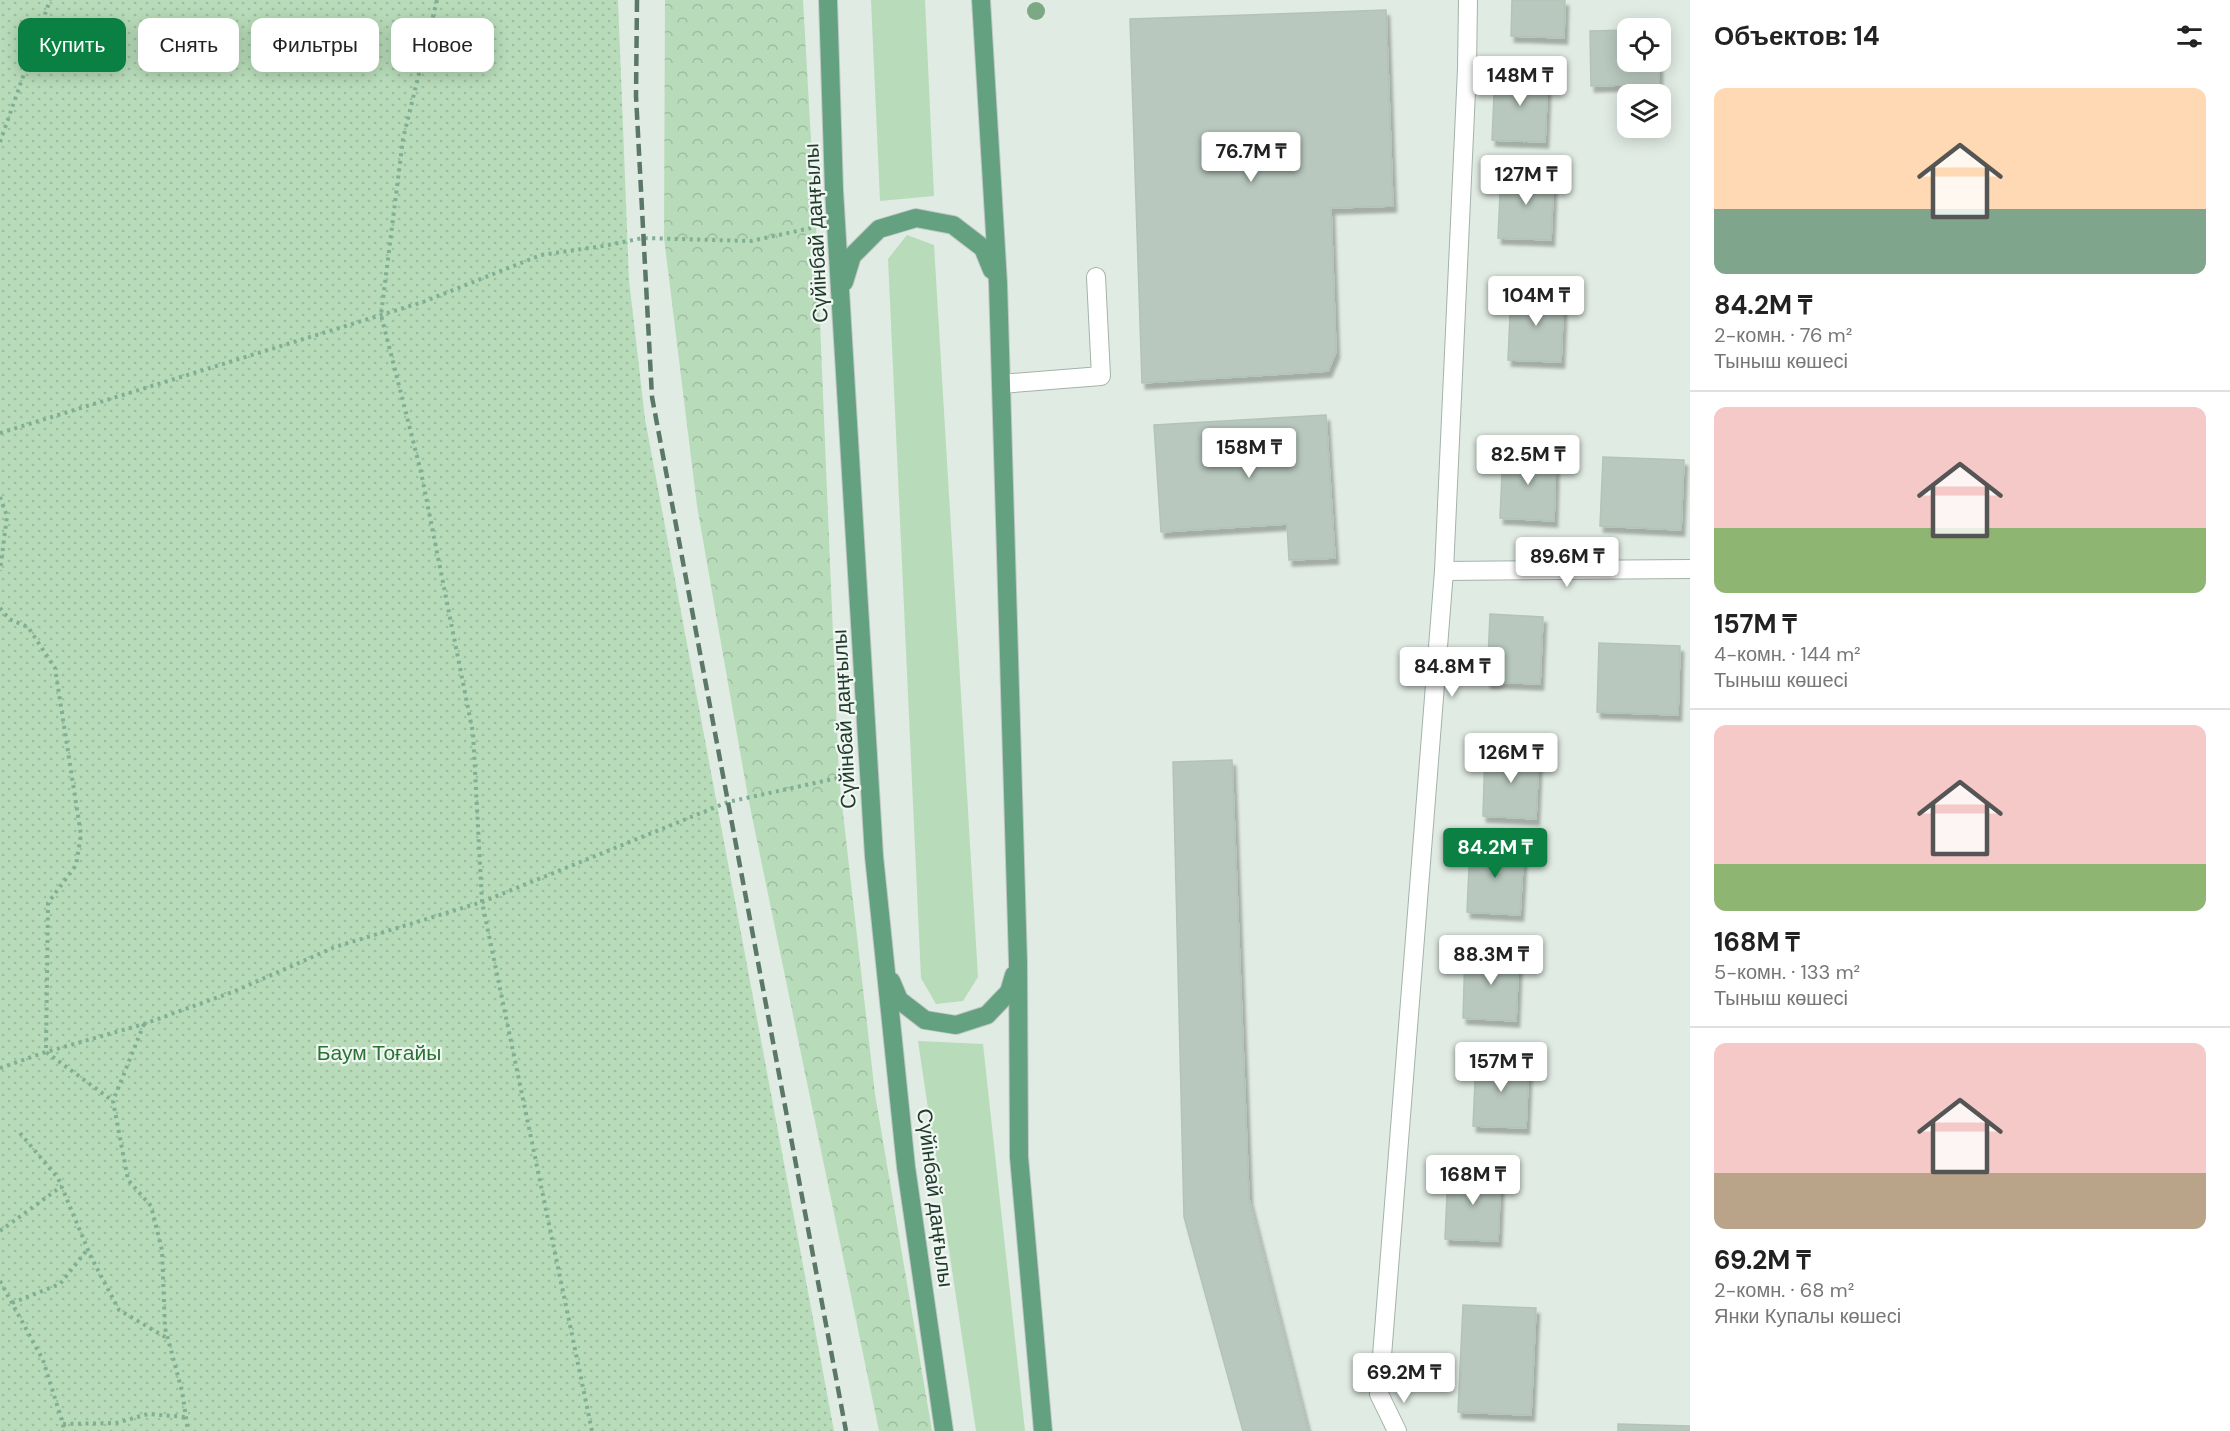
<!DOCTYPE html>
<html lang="ru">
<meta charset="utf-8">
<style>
:root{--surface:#fff;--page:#f6f6f6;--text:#222;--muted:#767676;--line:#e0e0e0;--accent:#0b8043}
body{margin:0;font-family:"DM Sans",sans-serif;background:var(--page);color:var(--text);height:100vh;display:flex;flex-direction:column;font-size:22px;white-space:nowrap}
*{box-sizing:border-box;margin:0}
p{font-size:20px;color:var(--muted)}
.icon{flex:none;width:33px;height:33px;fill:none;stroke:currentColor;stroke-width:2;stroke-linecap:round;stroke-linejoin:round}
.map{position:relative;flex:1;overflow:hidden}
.sheet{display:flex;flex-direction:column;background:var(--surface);width:540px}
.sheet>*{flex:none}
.banner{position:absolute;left:18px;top:18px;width:570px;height:54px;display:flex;gap:12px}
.tools{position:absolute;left:1617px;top:18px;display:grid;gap:12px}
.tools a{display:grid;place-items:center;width:54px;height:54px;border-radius:12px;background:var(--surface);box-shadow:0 3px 15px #0003;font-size:30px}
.price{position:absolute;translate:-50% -51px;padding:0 14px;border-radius:6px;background:#fff;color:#222;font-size:20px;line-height:39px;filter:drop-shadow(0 2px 3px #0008)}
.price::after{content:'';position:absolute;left:50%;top:36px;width:18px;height:14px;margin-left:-9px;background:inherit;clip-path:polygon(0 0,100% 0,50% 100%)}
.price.selected{background:var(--accent);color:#fff}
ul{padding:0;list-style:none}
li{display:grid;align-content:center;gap:12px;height:318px;padding:0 24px}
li+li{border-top:2px solid var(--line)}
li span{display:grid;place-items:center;height:186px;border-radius:12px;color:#555}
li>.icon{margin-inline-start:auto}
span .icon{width:108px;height:108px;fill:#fffc;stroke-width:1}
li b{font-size:26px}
h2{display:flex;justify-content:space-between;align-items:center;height:72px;padding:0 24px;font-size:26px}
.chip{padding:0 21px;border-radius:12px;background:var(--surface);box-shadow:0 3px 15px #0003;font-size:21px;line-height:54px}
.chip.selected{background:var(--accent);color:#fff}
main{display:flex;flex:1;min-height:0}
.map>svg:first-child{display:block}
.grass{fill:#b8dcb9}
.forest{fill:url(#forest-crowns)}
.park{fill:url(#park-dots)}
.building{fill:#b8c8be;stroke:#b2c4b8;stroke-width:1.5;filter:url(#shadow)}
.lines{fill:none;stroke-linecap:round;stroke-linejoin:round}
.lane-casing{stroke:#a3b3a9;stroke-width:20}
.street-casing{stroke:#a3b3a9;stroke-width:20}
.primary-casing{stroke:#c1c8c4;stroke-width:20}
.path{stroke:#80af94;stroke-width:4;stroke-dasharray:3 4.5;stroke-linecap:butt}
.lane{stroke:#fff;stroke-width:18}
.street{stroke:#fff;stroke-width:18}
.primary{stroke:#64a181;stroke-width:18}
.rail{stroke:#5b7768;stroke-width:4.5;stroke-dasharray:12 6;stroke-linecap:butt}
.tree{fill:#7ca883}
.labels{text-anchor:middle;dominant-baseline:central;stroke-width:4.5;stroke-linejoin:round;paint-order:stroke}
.street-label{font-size:21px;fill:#213b2d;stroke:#f0f7f2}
.park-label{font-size:21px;fill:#2b7234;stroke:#f0f7f2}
</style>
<main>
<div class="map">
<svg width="1690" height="1431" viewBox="0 0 1690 1431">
<defs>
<pattern id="forest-crowns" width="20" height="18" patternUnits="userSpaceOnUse" patternTransform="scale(1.5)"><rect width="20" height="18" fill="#b8dcb9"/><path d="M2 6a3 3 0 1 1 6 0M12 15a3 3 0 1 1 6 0" fill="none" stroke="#9ebe9f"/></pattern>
<pattern id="park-dots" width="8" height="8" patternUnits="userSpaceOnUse" patternTransform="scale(1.5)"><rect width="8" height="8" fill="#b8dcb9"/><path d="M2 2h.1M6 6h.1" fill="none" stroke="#9ebe9f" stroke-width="1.8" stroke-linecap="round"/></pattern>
<filter id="shadow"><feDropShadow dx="3.5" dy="6" stdDeviation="1.5" flood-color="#0004"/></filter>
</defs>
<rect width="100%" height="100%" fill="#e0ebe3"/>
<g class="grass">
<polygon points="871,0 925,0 934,196 880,201"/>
<polygon points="907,235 934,245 978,977 963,1001 936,1004 921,978 888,259"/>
<polygon points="918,1041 983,1044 1025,1431 976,1431"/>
</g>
<polygon class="forest" points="665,0 803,0 816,227 839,778 875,1094 932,1431 879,1431 748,797 697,506 664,238"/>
<polygon class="park" points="0,0 618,0 629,280 645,419 834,1431 0,1431"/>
<g class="building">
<polygon points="1512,0 1565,0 1564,38 1511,36"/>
<polygon points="1386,10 1393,206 1331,208 1336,352 1328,371 1142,383 1130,19"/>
<polygon points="1628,30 1628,62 1659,62 1659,84 1591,86 1590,31"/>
<polygon points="1495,72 1548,74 1545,142 1492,140"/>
<polygon points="1501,171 1554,173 1551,240 1498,238"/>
<polygon points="1511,292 1564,294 1561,362 1508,360"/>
<polygon points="1326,415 1335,558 1289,560 1287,524 1161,532 1154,425"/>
<polygon points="1503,451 1556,453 1554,521 1500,518"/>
<polygon points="1603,457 1684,460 1681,530 1600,526"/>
<polygon points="1490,614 1543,617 1540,684 1487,682"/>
<polygon points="1599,643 1680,646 1678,715 1597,712"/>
<polygon points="1485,749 1539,751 1536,819 1483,816"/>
<polygon points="1232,760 1249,1199 1308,1431 1243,1431 1184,1217 1173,762"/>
<polygon points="1470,844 1524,847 1520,915 1467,912"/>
<polygon points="1465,951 1519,953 1516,1021 1463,1018"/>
<polygon points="1476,1058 1529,1060 1526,1128 1473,1126"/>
<polygon points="1448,1171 1501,1173 1498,1241 1445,1239"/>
<polygon points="1463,1305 1536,1308 1531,1415 1458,1412"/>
<polygon points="1618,1424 1690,1426 1690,1431 1618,1431"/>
</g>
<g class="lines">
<g class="lane-casing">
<polyline id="lane" points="1001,384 1101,376 1096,277"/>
</g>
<g class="street-casing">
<g id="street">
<polyline points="1444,571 1690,569"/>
<polyline points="1397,1431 1379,1394 1444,571 1467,69 1468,0"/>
</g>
</g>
<g class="primary-casing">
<g id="primary">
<polyline points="828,0 834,190 874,856 906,1167 944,1431"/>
<polyline points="981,0 998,283 1018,962 1019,1157 1043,1431"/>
<polyline points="844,282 852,256 879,229 916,218 953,225 983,248 992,270"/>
<polyline points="891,981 899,1000 925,1020 956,1025 987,1015 1009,992 1014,975"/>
</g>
</g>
<g class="path">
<polyline points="437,0 403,139 381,315 421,472 473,733 482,902 592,1431"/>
<polyline points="0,142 50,0"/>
<polyline points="0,433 423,302 541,255 603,246 643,238 751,241 811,228"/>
<polyline points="0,497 7,516 0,571"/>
<polyline points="0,608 9,619 28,627 55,668 81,835 76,865 48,903 46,1052 113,1101"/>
<polyline points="144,1024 113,1101 128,1180 151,1206 162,1250 165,1328 182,1391 188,1431"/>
<polyline points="0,1068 46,1052 144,1024 235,991 335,947 482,902 728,802 842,777"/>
<polyline points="20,1133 58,1178 91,1257 119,1310 167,1338"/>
<polyline points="0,1231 62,1186"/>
<polyline points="0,1281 43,1360 63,1424 64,1431"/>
<polyline points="12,1303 60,1284 87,1250"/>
<polyline points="63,1424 116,1423 148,1414 186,1417"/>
</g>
<use href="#lane" class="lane"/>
<use href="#street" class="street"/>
<use href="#primary" class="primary"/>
<polyline class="rail" points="637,0 636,96 652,397 846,1431"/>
</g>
<circle class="tree" cx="1036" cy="11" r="9"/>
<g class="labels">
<g class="street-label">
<text transform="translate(816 233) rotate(-93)">Сүйінбай даңғылы</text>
<text transform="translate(844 719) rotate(-93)">Сүйінбай даңғылы</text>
<text transform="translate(935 1198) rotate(83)">Сүйінбай даңғылы</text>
</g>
<g class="park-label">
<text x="379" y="1053">Баум Тоғайы</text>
</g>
</g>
</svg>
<div class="tools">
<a><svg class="icon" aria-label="locate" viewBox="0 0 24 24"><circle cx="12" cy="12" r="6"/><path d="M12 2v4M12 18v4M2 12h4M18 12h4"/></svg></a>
<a><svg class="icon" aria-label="layers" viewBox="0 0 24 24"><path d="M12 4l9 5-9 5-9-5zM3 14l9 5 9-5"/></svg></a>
</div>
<b class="price" style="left:1520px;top:107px">148M ₸</b>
<b class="price" style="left:1251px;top:183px">76.7M ₸</b>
<b class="price" style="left:1526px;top:206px">127M ₸</b>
<b class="price" style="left:1536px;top:327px">104M ₸</b>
<b class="price" style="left:1249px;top:479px">158M ₸</b>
<b class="price" style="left:1528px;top:486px">82.5M ₸</b>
<b class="price" style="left:1567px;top:588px">89.6M ₸</b>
<b class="price" style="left:1452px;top:698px">84.8M ₸</b>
<b class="price" style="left:1511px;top:784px">126M ₸</b>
<b class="price selected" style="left:1495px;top:879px">84.2M ₸</b>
<b class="price" style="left:1491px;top:986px">88.3M ₸</b>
<b class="price" style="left:1501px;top:1093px">157M ₸</b>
<b class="price" style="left:1473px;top:1206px">168M ₸</b>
<b class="price" style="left:1404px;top:1404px">69.2M ₸</b>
<div class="banner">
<a class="chip selected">Купить</a>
<a class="chip">Снять</a>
<a class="chip">Фильтры</a>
<a class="chip">Новое</a>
</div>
</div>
<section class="sheet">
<h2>Объектов: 14<svg class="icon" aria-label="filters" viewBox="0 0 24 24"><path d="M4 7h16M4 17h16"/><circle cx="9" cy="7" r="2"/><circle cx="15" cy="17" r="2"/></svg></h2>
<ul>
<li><span style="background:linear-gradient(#ffd9b3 65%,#7fa58c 0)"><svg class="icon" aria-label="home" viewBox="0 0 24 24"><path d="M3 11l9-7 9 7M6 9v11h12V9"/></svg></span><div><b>84.2M ₸</b><p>2-комн. · 76 m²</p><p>Тыныш көшесі</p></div></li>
<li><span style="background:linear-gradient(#f6c9c9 65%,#8fb573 0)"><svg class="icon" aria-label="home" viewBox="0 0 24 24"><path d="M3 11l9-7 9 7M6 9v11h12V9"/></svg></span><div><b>157M ₸</b><p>4-комн. · 144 m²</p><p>Тыныш көшесі</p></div></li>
<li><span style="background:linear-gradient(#f6c9c9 75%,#8fb573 0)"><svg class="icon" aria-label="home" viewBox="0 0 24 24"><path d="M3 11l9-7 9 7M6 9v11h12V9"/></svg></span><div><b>168M ₸</b><p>5-комн. · 133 m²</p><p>Тыныш көшесі</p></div></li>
<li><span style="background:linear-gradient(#f6c9c9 70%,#b9a48a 0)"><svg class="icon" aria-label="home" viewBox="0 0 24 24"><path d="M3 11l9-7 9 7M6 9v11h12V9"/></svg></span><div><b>69.2M ₸</b><p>2-комн. · 68 m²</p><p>Янки Купалы көшесі</p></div></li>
</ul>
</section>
</main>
